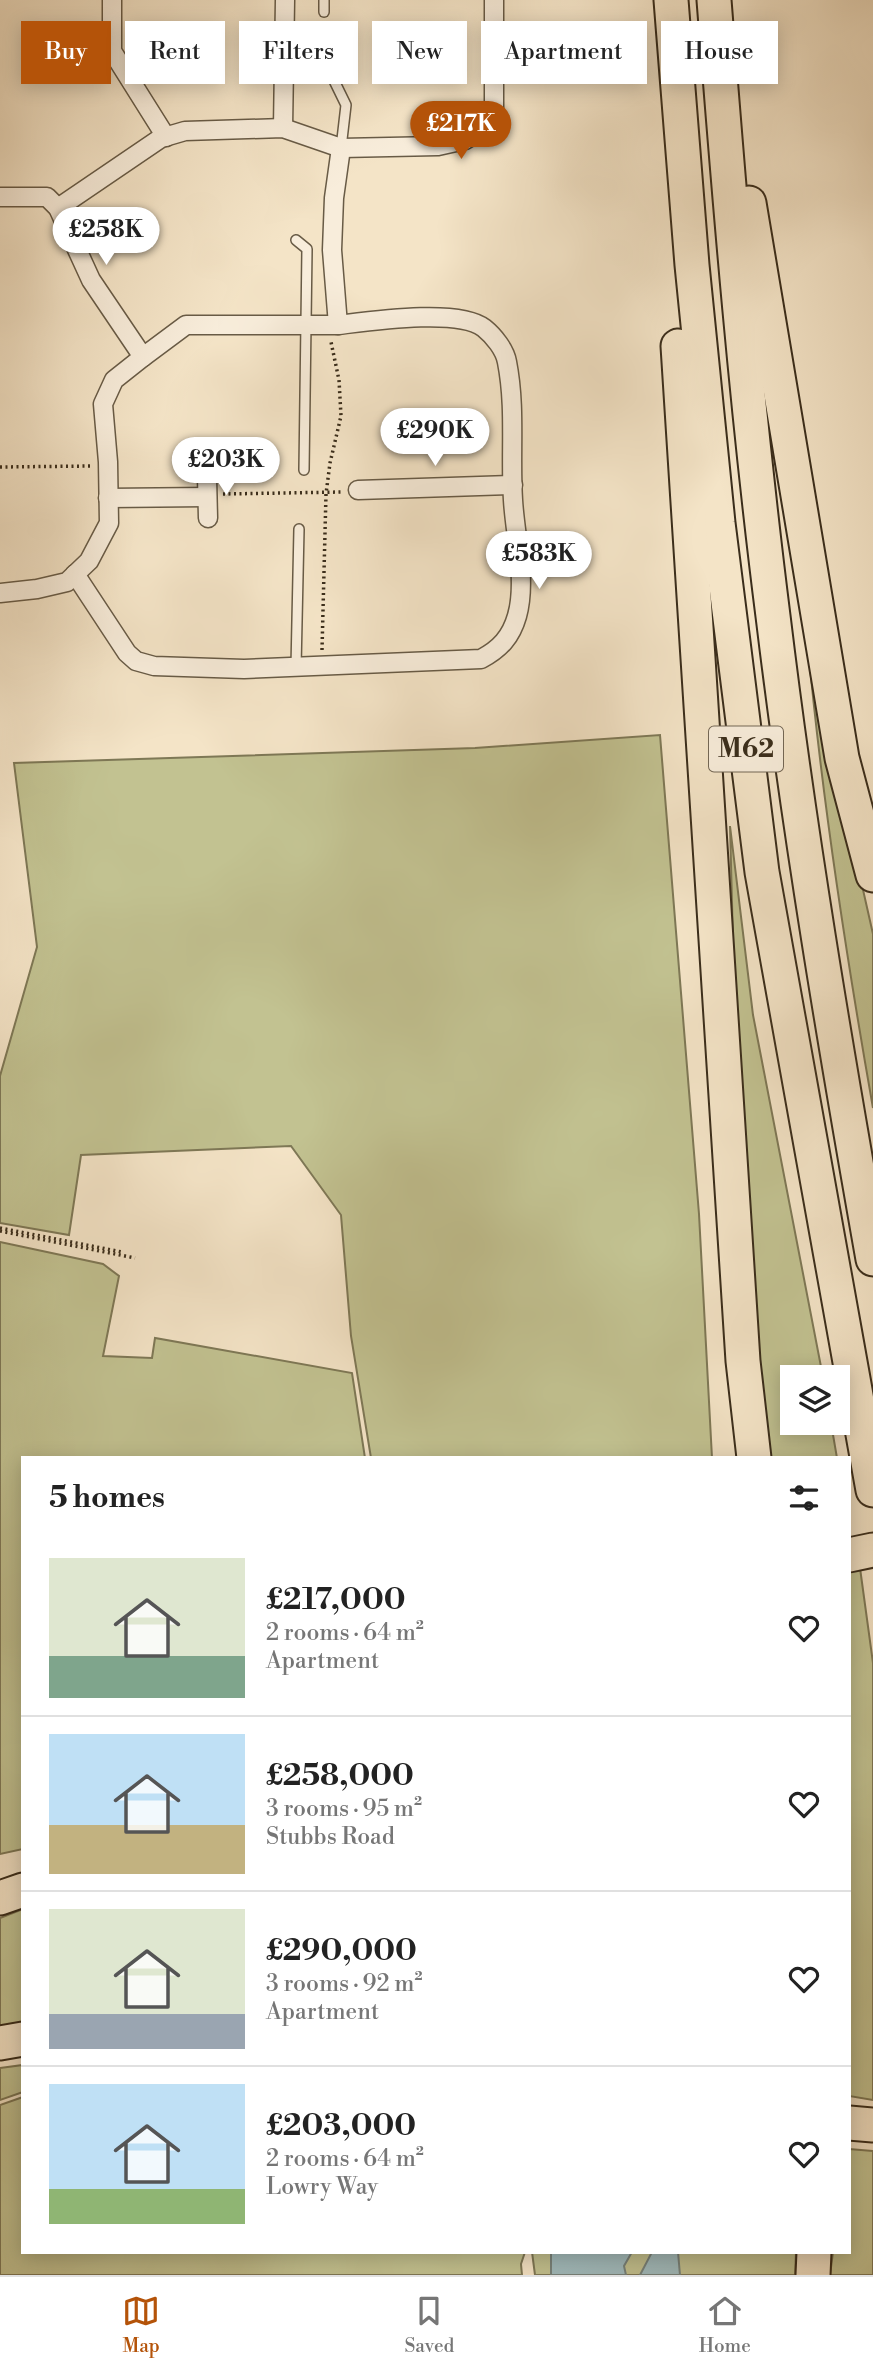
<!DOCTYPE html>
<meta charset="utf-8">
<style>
:root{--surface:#fff;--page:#f6f6f6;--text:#222;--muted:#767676;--line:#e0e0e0;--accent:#b45309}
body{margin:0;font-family:"Libre Bodoni",serif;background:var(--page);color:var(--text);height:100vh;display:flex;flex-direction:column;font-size:26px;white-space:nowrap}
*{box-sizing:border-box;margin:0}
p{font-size:23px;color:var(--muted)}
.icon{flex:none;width:38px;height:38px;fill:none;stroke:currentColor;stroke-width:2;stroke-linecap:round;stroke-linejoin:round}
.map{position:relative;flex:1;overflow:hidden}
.sheet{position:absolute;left:21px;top:1456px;width:830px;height:798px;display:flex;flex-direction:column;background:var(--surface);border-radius:0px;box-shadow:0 4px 18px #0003}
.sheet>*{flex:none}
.banner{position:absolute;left:21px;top:21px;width:831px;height:63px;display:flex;gap:14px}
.buttons{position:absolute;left:780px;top:1365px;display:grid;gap:14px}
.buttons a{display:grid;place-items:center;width:70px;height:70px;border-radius:0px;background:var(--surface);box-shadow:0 4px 18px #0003;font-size:35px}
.price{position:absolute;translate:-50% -60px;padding:0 16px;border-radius:24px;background:#fff;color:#222;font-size:23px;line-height:46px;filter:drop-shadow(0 2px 4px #0008)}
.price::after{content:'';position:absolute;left:50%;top:42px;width:21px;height:16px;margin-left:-10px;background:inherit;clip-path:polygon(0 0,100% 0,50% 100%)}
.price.current{background:var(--accent);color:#fff}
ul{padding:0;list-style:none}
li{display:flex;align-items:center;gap:21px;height:175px;padding:0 28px}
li+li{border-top:2px solid var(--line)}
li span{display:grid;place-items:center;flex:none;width:196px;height:140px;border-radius:0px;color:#555}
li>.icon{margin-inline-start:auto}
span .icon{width:84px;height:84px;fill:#fffc;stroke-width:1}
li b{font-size:30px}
h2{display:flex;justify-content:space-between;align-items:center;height:84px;padding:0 28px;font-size:30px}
.chip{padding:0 24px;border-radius:0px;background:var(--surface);box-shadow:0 4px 18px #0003;font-size:24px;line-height:63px}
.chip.current{background:var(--accent);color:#fff}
.dock{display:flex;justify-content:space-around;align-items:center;height:98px;border-top:2px solid var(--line);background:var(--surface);font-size:19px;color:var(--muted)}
.dock a{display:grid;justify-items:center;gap:4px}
.dock .current{color:var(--accent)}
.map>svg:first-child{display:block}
.green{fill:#c2c291;stroke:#7e7856;stroke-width:2}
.water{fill:#a0bcbf;stroke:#77837d;stroke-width:2}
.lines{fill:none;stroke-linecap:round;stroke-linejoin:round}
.service-casing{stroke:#685b46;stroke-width:12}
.minor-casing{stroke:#685b46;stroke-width:21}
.motorway-casing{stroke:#3a2d1b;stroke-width:37}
.path{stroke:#3a2d1b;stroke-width:3.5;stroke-dasharray:2 3.5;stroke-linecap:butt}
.service{stroke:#f8eddb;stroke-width:9}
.minor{stroke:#f8eddb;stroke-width:18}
.motorway{stroke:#f4e4c7;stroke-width:33}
.labels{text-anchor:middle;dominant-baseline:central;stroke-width:6;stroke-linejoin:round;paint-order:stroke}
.shield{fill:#f8eddb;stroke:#736755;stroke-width:2}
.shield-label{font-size:26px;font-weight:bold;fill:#3a2d1b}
</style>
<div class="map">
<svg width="873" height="2275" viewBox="0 0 873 2275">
<rect width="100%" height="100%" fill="#f4e4c7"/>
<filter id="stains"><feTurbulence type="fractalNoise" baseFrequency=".00286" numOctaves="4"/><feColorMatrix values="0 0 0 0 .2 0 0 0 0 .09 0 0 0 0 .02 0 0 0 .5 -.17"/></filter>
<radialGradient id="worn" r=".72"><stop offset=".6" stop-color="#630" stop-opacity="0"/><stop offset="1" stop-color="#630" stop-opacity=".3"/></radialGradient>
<g class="green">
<path d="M808,646L873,934V1108C846,955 822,800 808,646Z"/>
<polygon points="660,735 699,1214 712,1458 371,1458 351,1336 341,1215 291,1146 81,1155 69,1235 0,1223 0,1076 37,947 14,763 475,748"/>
<polygon points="730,826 753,1015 823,1377 793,1377 793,1423 831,1423 837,1458 766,1458 737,1095"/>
<polygon points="0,1242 103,1264 119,1276 103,1356 152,1358 155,1338 352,1373 365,1458 23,1458 23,1849 0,1854"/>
<polygon points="860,1568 873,1663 873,2100 849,2096 849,1569"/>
<polygon points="23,1909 23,2024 0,2028 0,1918"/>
<polygon points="23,2065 23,2092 0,2100 0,2068"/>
<polygon points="23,2097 23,2252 525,2252 521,2264 522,2275 0,2275 0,2105"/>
<polygon points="849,2149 873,2151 873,2275 830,2275 833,2252 849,2252"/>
<polygon points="532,2252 796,2252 795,2275 535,2275"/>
</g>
<g class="water">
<polygon points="551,2252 632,2252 624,2266 626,2275 551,2275"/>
<polygon points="652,2252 678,2252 680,2275 640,2275"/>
</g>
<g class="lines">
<g class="service-casing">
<g id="service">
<polyline points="324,12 324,0"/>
<polyline points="314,28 324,60 346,105 341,148"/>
<polyline points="296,240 307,249 304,470"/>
<polyline points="296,667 299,529"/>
</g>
</g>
<g class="minor-casing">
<g id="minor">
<polyline points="112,0 112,51 166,137"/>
<polyline points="283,128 285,0"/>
<polyline points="0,197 47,197 58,208 91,280 143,357"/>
<polyline points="58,208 161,138 185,131 283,128 341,148 438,146 465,140 483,129 494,114 494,0"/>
<polyline points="207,477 208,518"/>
<polyline points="358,490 513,485"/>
<polyline points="108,498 207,497"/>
<path d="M75,574L127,653L136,661L154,666L244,669L481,659C500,649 511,637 517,616C527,581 515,536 513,500C510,454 516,408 507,362C505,350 494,336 484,328C459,308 371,321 338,325L332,250L334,198L341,148"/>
<polyline points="0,593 37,589 67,582 89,561 109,523 108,462 103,404 114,380 143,357 186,325 338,325"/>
</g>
</g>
<g class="motorway-casing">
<g id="motorway">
<polyline points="671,0 692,265 718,523 762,872 873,1490"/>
<path d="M714,0C730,206 747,411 773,616C799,831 835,1045 873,1259"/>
<polyline points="749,203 842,758 873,875"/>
<polyline points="678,346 743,1361 754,1458"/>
<polyline points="849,1555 873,1550"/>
<polyline points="0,1898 23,1890"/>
<polyline points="0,2043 23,2039"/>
<polyline points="849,2123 873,2125"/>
<polyline points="813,2275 814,2252"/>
</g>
</g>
<g class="path">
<polyline points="0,467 92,466"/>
<polyline points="223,494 341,492"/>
<polyline points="322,650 326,494 330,463 341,416 339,380 331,342"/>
<polyline points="0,1228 122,1252"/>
<polyline points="0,1231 135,1258"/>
</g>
<use href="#service" class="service"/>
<use href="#minor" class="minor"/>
<use href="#motorway" class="motorway"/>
</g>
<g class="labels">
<rect class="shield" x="709" y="726.5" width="74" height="45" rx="5"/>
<g class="shield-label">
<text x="746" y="749">M62</text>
</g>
</g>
<rect width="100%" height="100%" filter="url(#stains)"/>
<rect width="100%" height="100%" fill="url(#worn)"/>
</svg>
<div class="buttons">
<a><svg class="icon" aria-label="layers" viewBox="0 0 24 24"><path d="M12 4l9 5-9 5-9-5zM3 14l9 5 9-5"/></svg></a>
</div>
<b class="price current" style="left:461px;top:161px">£217K</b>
<b class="price" style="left:106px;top:267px">£258K</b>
<b class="price" style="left:435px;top:468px">£290K</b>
<b class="price" style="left:226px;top:497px">£203K</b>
<b class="price" style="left:539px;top:591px">£583K</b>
<div class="banner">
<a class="chip current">Buy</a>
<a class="chip">Rent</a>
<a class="chip">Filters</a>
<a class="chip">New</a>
<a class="chip">Apartment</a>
<a class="chip">House</a>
</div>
<section class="sheet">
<h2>5 homes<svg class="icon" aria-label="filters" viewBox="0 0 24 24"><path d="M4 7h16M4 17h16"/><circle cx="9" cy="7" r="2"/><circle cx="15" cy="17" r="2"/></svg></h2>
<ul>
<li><span style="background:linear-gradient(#dfe7d0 70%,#7fa58c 0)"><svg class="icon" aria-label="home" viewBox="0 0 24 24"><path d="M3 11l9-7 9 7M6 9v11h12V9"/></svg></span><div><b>£217,000</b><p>2 rooms · 64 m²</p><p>Apartment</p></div><svg class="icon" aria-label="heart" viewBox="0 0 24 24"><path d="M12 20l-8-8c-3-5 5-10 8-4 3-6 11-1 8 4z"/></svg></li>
<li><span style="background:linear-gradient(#bfe0f5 65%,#c2b280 0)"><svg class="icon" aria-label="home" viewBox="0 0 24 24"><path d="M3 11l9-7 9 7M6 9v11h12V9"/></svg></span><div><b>£258,000</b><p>3 rooms · 95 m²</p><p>Stubbs Road</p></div><svg class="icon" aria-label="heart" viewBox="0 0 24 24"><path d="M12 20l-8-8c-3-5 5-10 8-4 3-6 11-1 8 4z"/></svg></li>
<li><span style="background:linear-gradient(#dfe7d0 75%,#9aa5b1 0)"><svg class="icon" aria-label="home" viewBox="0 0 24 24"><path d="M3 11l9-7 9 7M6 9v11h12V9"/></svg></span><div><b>£290,000</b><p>3 rooms · 92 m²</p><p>Apartment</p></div><svg class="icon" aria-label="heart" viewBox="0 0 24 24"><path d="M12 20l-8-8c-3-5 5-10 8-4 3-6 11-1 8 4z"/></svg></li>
<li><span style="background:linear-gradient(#bfe0f5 75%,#8fb573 0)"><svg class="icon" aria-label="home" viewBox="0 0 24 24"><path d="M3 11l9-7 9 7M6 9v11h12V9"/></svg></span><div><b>£203,000</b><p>2 rooms · 64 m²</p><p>Lowry Way</p></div><svg class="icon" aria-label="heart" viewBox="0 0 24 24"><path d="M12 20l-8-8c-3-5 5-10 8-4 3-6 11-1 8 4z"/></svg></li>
</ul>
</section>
</div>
<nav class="dock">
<a class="current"><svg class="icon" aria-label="map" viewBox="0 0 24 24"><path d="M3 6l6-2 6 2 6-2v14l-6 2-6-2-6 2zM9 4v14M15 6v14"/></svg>Map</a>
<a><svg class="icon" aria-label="saved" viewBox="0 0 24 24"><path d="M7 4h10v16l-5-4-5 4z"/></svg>Saved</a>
<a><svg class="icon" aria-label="home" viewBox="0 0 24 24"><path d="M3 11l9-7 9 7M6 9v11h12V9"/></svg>Home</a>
</nav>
